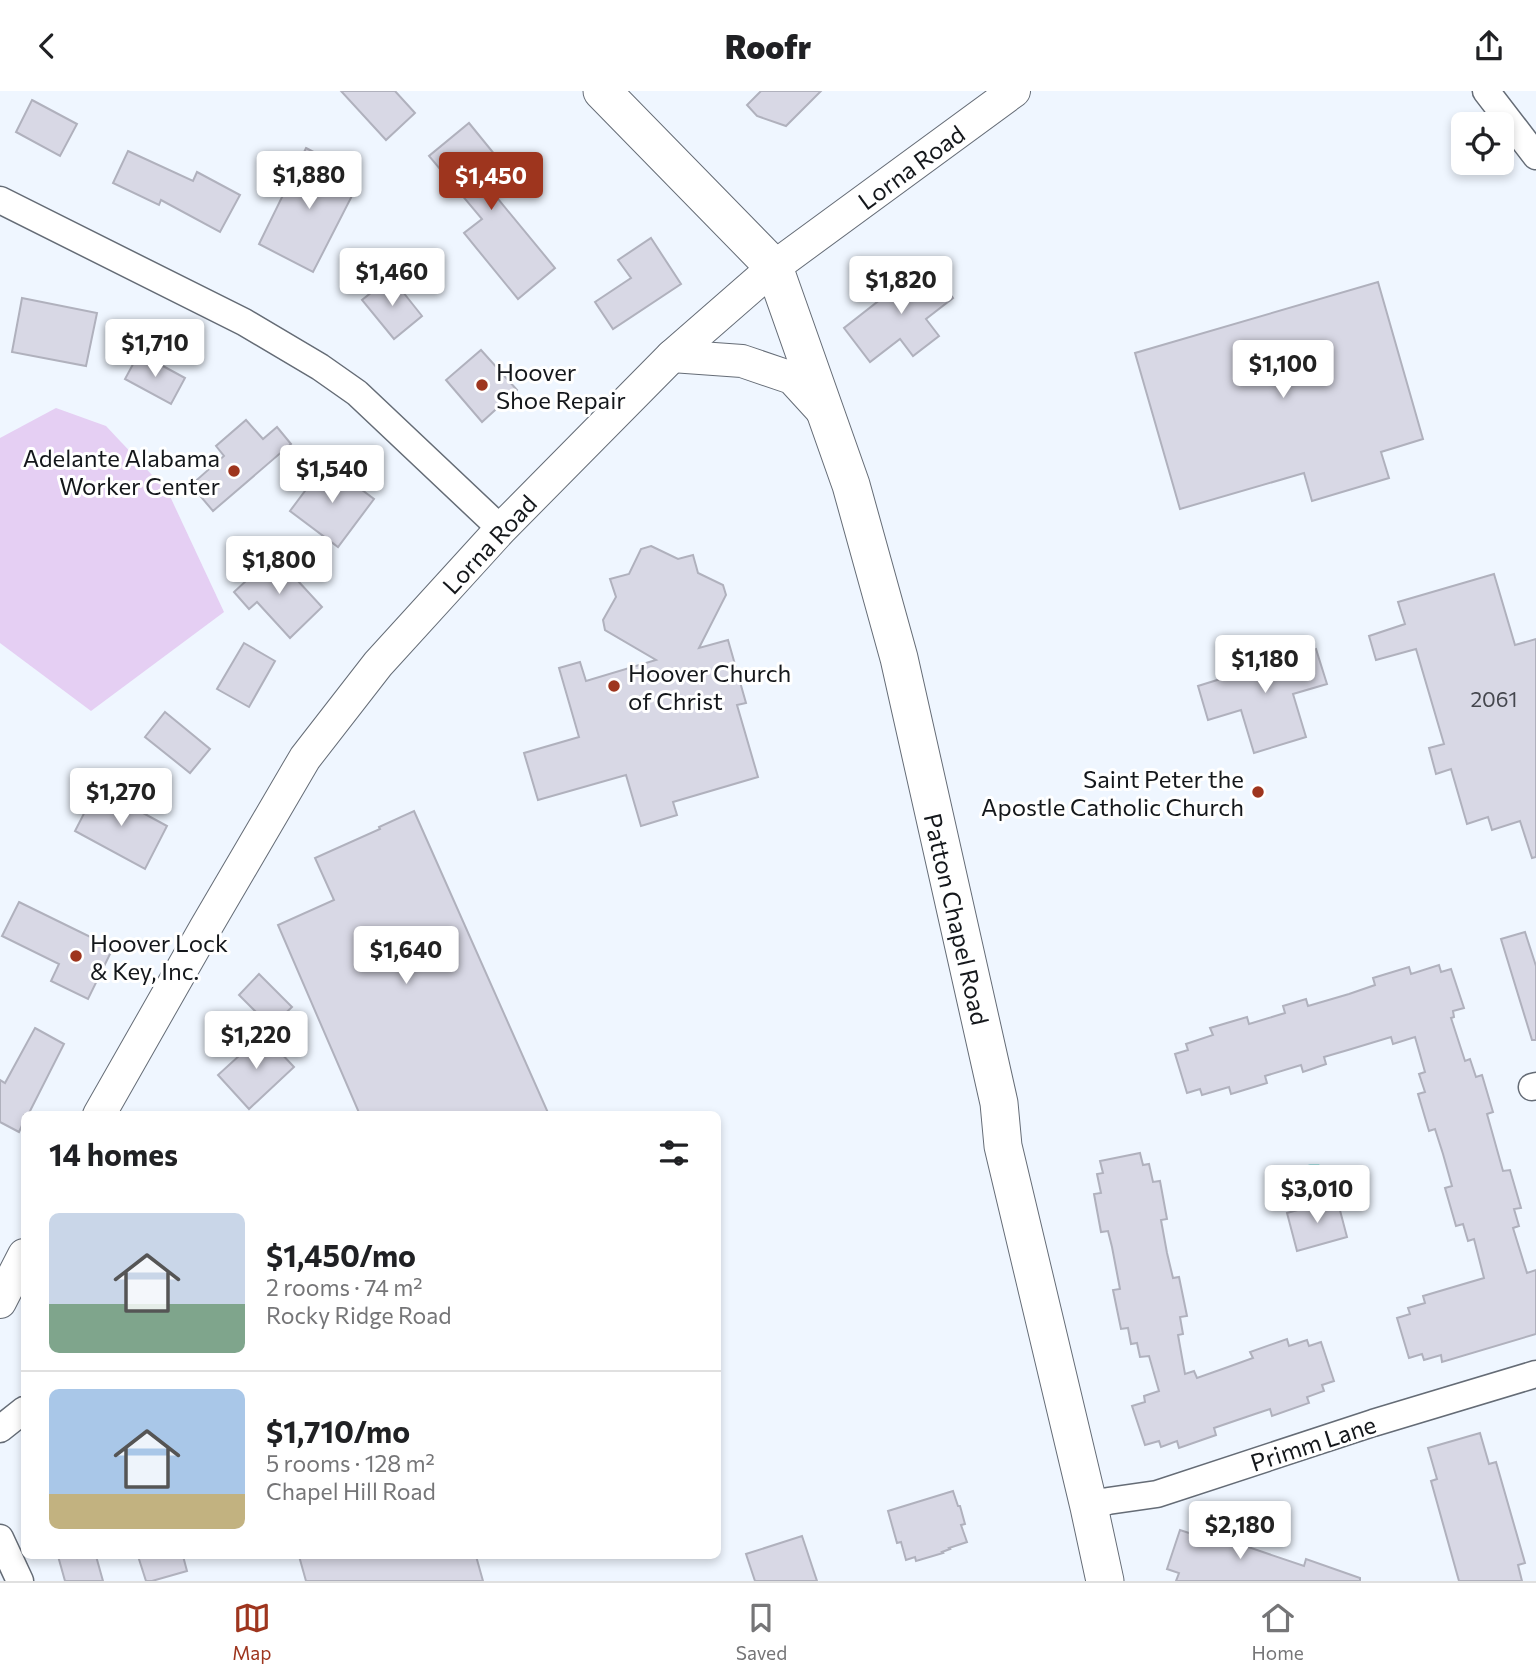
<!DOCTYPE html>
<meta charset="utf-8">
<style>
:root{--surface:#fff;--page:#f2f2f2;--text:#202124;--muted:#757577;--line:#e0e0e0;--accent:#9e351e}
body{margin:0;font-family:Commissioner,sans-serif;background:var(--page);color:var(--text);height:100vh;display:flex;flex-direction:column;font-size:26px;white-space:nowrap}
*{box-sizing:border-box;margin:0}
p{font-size:23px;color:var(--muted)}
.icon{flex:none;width:38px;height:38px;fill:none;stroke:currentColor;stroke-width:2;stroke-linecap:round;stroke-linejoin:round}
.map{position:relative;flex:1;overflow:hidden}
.drawer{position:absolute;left:21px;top:1020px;width:700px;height:448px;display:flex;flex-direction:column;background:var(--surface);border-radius:10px;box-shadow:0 4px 10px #0003}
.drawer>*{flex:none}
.tools{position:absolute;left:1451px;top:21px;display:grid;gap:14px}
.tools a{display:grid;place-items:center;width:63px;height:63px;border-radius:10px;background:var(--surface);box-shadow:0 4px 10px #0003;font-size:35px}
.price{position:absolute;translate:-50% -60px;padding:0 16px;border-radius:7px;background:#fff;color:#222;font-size:23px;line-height:46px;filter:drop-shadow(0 2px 4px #0008)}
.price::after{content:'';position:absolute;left:50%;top:42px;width:21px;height:16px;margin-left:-10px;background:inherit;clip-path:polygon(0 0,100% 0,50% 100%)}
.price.on{background:var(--accent);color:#fff}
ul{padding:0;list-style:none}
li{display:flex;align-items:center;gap:21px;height:175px;padding:0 28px}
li+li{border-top:2px solid var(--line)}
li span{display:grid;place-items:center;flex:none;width:196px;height:140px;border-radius:10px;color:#555}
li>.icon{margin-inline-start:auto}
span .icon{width:84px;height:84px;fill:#fffc;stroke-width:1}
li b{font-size:30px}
h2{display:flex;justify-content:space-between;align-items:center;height:84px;padding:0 28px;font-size:30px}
header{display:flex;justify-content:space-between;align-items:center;height:91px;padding:0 28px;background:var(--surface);font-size:32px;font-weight:800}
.dock{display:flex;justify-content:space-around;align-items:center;height:98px;border-top:2px solid var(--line);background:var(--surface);font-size:19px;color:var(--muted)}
.dock a{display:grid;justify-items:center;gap:4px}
.dock .on{color:var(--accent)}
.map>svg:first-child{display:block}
.green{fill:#e5cff3}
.water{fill:#ace4e8}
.building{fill:#d8d8e5;stroke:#b0b1bd;stroke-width:2}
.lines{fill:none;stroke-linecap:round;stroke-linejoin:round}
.minor-casing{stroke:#656c76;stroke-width:29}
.tertiary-casing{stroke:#656c76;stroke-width:34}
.secondary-casing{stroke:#656c76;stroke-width:39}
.minor{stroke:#fff;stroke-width:26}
.tertiary{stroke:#fff;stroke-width:32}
.secondary{stroke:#fff;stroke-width:37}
.poi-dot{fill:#9e351e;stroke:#fff;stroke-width:2.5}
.labels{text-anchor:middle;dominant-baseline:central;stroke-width:6;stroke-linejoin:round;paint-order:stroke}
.number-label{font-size:21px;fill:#45474e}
.street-label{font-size:24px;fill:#14171b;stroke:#fff}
.poi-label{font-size:24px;fill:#14171b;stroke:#fff;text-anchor:start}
</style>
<header><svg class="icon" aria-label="back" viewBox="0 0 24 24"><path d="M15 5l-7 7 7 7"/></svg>Roofr<svg class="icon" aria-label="share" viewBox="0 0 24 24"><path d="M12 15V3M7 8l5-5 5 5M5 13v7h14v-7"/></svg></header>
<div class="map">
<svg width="1536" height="1490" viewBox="0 0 1536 1490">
<rect width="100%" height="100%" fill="#eff6ff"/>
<polygon class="green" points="56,317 106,335 168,401 224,521 91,620 0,552 0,347"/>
<path class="water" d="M1310,1073H1319L1327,1084L1325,1096L1317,1101L1303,1098L1292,1102L1287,1101C1278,1085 1298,1078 1310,1073Z"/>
<g class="building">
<polygon points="341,0 395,0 415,22 386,49"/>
<polygon points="761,0 821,0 786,35 757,25 747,14"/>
<polygon points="32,9 77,33 60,65 16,41"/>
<polygon points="469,32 509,81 489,97 555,177 518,208 464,142 482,128 429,65"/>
<polygon points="306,57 342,76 338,85 357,95 313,181 259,153"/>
<polygon points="128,60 193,90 197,81 240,104 220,141 161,109 159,114 113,92"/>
<polygon points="651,147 681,193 613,238 595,211 631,187 618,169"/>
<polygon points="927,172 953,207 926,228 939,245 913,265 900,248 870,271 844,237"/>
<polygon points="391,186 422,225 394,248 362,209"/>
<polygon points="1378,191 1423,348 1381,361 1389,387 1312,410 1304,382 1180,418 1135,262"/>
<polygon points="22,207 97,222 86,275 12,261"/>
<polygon points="481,259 517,299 482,331 446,289"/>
<polygon points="139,262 185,287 171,313 125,288"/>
<polygon points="246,329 263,348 277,336 291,353 213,420 191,394 224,365 216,355"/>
<polygon points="326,372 374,408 338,456 290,420"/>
<polygon points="651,455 678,468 693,464 698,482 723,494 726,504 699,557 728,549 746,612 737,614 758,686 673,711 677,724 641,735 626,684 538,709 524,662 579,646 559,577 580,571 586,590 656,569 605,539 603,529 616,506 610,488 629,483 641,458"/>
<polygon points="274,464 322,516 290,547 257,511 249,518 234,501"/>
<polygon points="1494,483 1515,554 1536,548 1536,766 1532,767 1520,730 1492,739 1488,726 1467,733 1451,678 1436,683 1429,657 1444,653 1416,558 1376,569 1369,545 1405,533 1398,511"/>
<polygon points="244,552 275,570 249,616 217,598"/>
<polygon points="1279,555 1283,568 1316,558 1327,593 1293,603 1306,646 1254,662 1241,619 1208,629 1198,595 1230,585 1226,571"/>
<polygon points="165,621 210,658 190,682 145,646"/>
<polygon points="97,697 167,735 145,778 75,740"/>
<polygon points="414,720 549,1024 360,1024 278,834 334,809 315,767 380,738 379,736"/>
<polygon points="19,811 113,857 88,908 51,890 59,873 2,845"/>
<polygon points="1525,841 1536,875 1536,949 1532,949 1501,848"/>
<polygon points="1439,874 1441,881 1451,878 1464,917 1453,920 1454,926 1451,927 1465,970 1470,968 1476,986 1482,984 1493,1021 1487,1023 1503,1080 1510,1079 1521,1117 1514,1118 1519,1135 1513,1137 1527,1182 1536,1179 1536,1243 1442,1271 1441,1264 1424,1269 1422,1263 1409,1267 1397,1227 1410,1223 1408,1217 1425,1212 1423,1205 1484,1187 1474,1148 1468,1150 1463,1133 1456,1135 1445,1097 1452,1095 1443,1063 1435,1038 1429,1040 1418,1003 1425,1001 1419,983 1425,981 1415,946 1393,953 1391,946 1348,959 1324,966 1326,973 1303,981 1301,974 1265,985 1267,992 1231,1003 1229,996 1202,1004 1200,998 1187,1002 1175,963 1188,959 1186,953 1213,944 1210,937 1247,926 1249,933 1285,922 1283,915 1306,908 1308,915 1349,903 1375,894 1373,887 1409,876 1411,883"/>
<polygon points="259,883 292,916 271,936 239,904"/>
<polygon points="35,937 64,953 28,1024 24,1024 24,1030 19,1041 0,1031 0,989 5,992"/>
<polygon points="263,943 294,976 249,1018 218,984"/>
<polygon points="1140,1062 1143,1074 1149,1073 1153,1091 1160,1090 1167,1128 1161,1129 1167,1162 1173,1187 1179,1186 1187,1225 1180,1226 1183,1243 1178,1244 1185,1283 1194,1280 1197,1287 1228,1276 1253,1267 1250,1261 1287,1248 1289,1255 1307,1249 1309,1255 1321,1251 1334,1290 1322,1294 1324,1300 1307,1306 1309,1312 1272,1325 1270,1318 1255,1323 1214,1337 1216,1344 1179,1357 1177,1350 1161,1356 1159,1350 1145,1354 1132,1315 1145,1311 1144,1305 1159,1300 1149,1265 1140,1266 1137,1252 1131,1253 1128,1237 1121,1238 1113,1199 1120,1198 1112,1156 1108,1140 1101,1141 1094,1103 1101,1102 1097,1083 1103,1082 1100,1070"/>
<polygon points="1337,1108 1347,1146 1297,1160 1287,1122"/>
<polygon points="1480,1342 1489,1373 1496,1371 1525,1472 1518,1474 1522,1490 1459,1490 1431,1390 1437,1388 1428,1357"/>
<polygon points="953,1400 958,1415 960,1415 965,1433 961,1434 967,1451 949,1457 950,1458 942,1461 943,1462 916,1470 915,1466 906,1469 901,1451 897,1452 888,1420"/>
<polygon points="1214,1436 1251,1449 1248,1456 1304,1475 1306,1468 1360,1487 1360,1490 1176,1490 1179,1482 1167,1478 1180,1439 1192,1443 1194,1437 1211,1443"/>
<polygon points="802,1445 817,1490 755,1490 746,1463"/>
<polygon points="58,1465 96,1465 103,1490 65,1490"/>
<polygon points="138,1465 183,1465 187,1480 152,1490 146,1490"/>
<polygon points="299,1465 476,1465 483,1490 306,1490"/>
</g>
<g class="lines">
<g class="minor-casing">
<g id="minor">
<polyline points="1486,0 1536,65"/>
<polyline points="0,109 244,231 320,276 357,302 501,438"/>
<polyline points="1532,996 1536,995"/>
<polyline points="0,1338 24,1319"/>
<polyline points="1089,1416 1108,1410 1157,1403 1373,1332 1536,1283"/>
<polyline points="0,1447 20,1490"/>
</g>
</g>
<g class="tertiary-casing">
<g id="tertiary">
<polyline points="672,265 742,270 792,287 824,322"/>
<polyline points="99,1024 206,836 305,667 378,573 501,438 672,265 774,176 1014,0"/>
<polyline points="0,1211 24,1164"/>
</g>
</g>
<g class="secondary-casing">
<polyline id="secondary" points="602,0 774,176 851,394 899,567 999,1012 1003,1055 1089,1416 1105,1490"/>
</g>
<use href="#minor" class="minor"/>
<use href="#tertiary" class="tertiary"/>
<use href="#secondary" class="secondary"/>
</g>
<g class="poi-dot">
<circle cx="482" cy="294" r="7"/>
<circle cx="234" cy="380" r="7"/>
<circle cx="614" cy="595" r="7"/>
<circle cx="1258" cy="701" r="7"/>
<circle cx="76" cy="865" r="7"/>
</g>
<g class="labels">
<g class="number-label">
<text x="1494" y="607">2061</text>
</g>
<g class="street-label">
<text transform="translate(911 76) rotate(-36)">Lorna Road</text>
<text transform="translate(489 453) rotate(-47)">Lorna Road</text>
<text transform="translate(957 828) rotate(77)">Patton Chapel Road</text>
<text transform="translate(1313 1352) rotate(-18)">Primm Lane</text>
</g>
<g class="poi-label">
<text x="496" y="280">Hoover<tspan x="496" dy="28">Shoe Repair</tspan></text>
<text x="220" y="366" text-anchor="end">Adelante Alabama<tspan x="220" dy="28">Worker Center</tspan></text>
<text x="628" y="581">Hoover Church<tspan x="628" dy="28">of Christ</tspan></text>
<text x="1244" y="687" text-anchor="end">Saint Peter the<tspan x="1244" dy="28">Apostle Catholic Church</tspan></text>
<text x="90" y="851">Hoover Lock<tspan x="90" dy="28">&amp; Key, Inc.</tspan></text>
</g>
</g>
</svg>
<div class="tools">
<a><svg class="icon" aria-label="locate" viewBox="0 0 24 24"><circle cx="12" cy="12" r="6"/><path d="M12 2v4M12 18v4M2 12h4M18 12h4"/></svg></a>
</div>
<b class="price" style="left:309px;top:120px">$1,880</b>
<b class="price on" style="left:491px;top:121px">$1,450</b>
<b class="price" style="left:392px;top:217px">$1,460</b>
<b class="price" style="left:901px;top:225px">$1,820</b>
<b class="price" style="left:155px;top:288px">$1,710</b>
<b class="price" style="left:1283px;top:309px">$1,100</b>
<b class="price" style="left:332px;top:414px">$1,540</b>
<b class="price" style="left:279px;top:505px">$1,800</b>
<b class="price" style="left:1265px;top:604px">$1,180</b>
<b class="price" style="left:121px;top:737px">$1,270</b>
<b class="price" style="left:406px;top:895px">$1,640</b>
<b class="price" style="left:256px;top:980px">$1,220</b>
<b class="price" style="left:1317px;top:1134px">$3,010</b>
<b class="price" style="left:1240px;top:1470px">$2,180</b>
<section class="drawer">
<h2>14 homes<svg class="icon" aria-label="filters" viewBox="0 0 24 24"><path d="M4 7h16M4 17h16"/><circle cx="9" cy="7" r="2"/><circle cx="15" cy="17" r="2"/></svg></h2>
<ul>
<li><span style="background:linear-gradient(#c9d6e8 65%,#7fa58c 0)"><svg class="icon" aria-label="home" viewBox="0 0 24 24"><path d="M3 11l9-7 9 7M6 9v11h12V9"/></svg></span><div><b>$1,450/mo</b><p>2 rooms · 74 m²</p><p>Rocky Ridge Road</p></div></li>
<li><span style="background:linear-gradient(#a9c7e8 75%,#c2b280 0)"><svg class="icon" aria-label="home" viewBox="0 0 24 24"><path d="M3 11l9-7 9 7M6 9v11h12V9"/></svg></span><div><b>$1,710/mo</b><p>5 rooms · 128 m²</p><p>Chapel Hill Road</p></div></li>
</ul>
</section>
</div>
<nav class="dock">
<a class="on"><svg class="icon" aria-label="map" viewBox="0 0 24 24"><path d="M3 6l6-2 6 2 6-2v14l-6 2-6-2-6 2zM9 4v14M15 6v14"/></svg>Map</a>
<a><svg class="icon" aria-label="saved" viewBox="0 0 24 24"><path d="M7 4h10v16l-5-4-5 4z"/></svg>Saved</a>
<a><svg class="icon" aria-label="home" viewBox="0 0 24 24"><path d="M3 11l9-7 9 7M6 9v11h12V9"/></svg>Home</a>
</nav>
